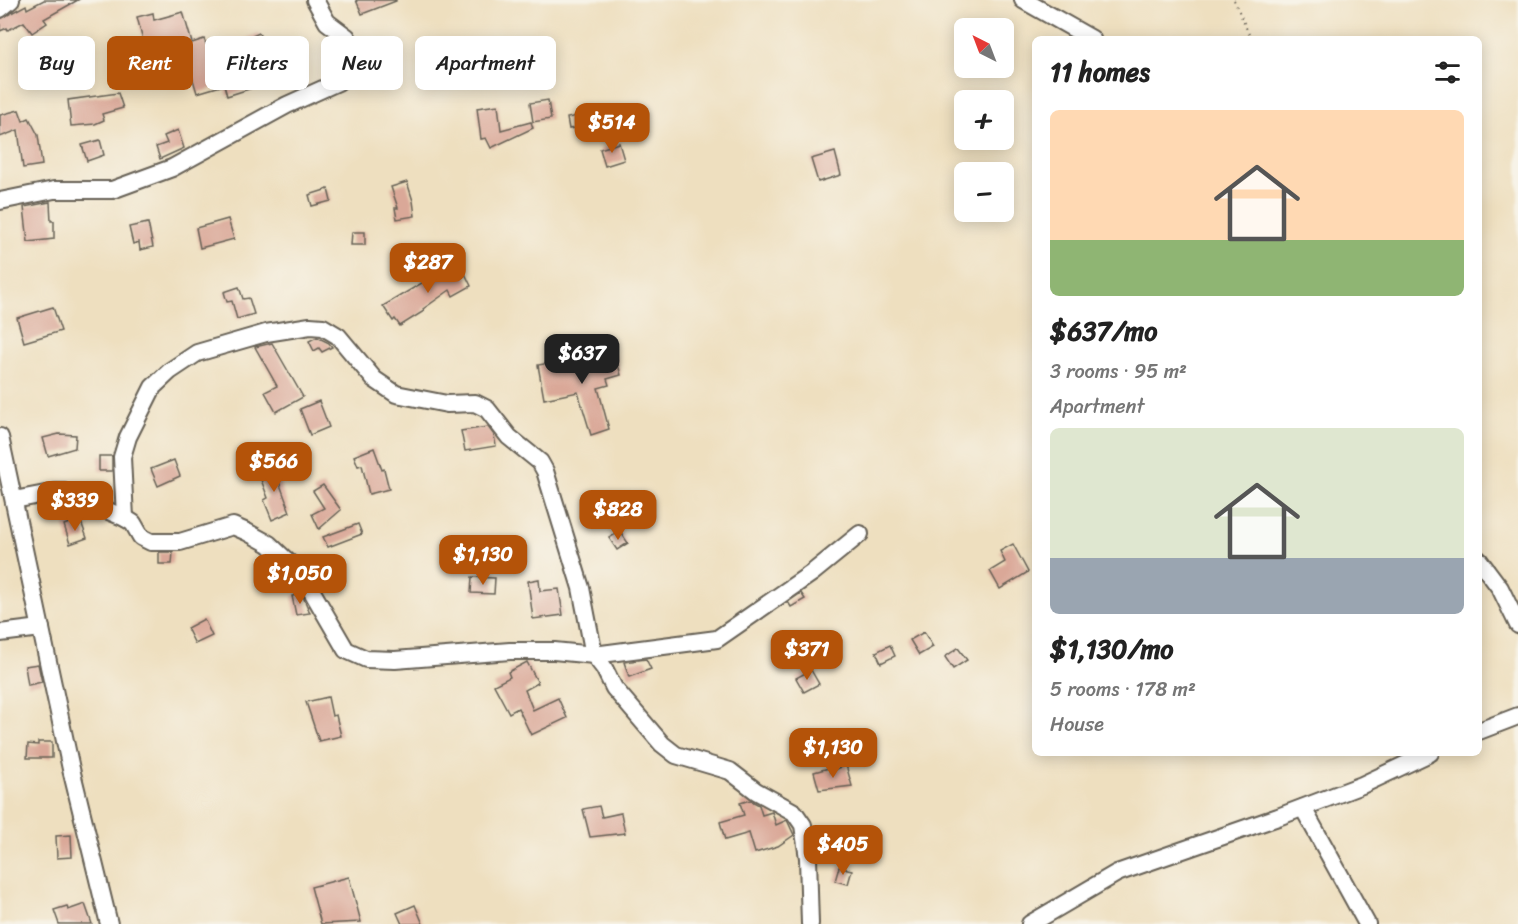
<!DOCTYPE html>
<meta charset="utf-8">
<style>
:root{--surface:#fff;--page:#f2f2f2;--text:#222;--muted:#767676;--accent:#b45309}
body{margin:0;font-family:Sriracha,sans-serif;background:var(--page);color:var(--text);height:100vh;display:flex;flex-direction:column;font-size:22px;white-space:nowrap}
*{box-sizing:border-box;margin:0}
p{font-size:20px;color:var(--muted)}
.icon{flex:none;width:33px;height:33px;fill:none;stroke:currentColor;stroke-width:2;stroke-linecap:round;stroke-linejoin:round}
.map{position:relative;flex:1;overflow:hidden}
.sheet{position:absolute;left:1032px;top:36px;width:450px;height:720px;display:flex;flex-direction:column;background:var(--surface);border-radius:9px;box-shadow:0 3px 15px #0003}
.sheet>*{flex:none}
.guide{position:absolute;left:18px;top:36px;width:570px;height:54px;display:flex;gap:12px}
.needle{width:39px;rotate:318deg}
.fabs{position:absolute;left:954px;top:18px;display:grid;gap:12px}
.fabs a{display:grid;place-items:center;width:60px;height:60px;border-radius:9px;background:var(--surface);box-shadow:0 3px 15px #0003;font-size:30px}
.price{position:absolute;translate:-50% -51px;padding:0 14px;border-radius:12px;background:var(--accent);color:#fff;font-size:20px;line-height:39px;filter:drop-shadow(0 2px 3px #0008)}
.price::after{content:'';position:absolute;left:50%;top:36px;width:18px;height:14px;margin-left:-9px;background:inherit;clip-path:polygon(0 0,100% 0,50% 100%)}
.price.selected{background:#222;color:#fff}
ul{padding:0;list-style:none}
li{display:grid;align-content:center;gap:12px;height:318px;padding:0 18px}
li span{display:grid;place-items:center;height:186px;border-radius:9px;color:#555}
li>.icon{margin-inline-start:auto}
span .icon{width:108px;height:108px;fill:#fffc;stroke-width:1}
li b{font-size:26px}
h2{display:flex;justify-content:space-between;align-items:center;height:72px;padding:0 18px;font-size:26px}
.pill{padding:0 21px;border-radius:9px;background:var(--surface);box-shadow:0 3px 15px #0003;font-size:21px;line-height:54px}
.pill.selected{background:var(--accent);color:#fff}
.map>svg:first-child{display:block}
.building{fill:#daa898}
.lines{fill:none;stroke-linecap:round;stroke-linejoin:round}
.street-casing{stroke:#666055;stroke-width:20}
.path{stroke:#666055;stroke-width:2;stroke-dasharray:1.5 4.5;stroke-linecap:butt}
.street{stroke:#fff;stroke-width:16}
</style>
<div class="map">
<svg width="1518" height="924" viewBox="0 0 1518 924">
<rect width="100%" height="100%" fill="#f7f3e8"/>
<filter id="ink" filterUnits="userSpaceOnUse"><feTurbulence type="fractalNoise" baseFrequency=".0167" numOctaves="2"/><feDisplacementMap in="SourceGraphic" scale="12" xChannelSelector="R" yChannelSelector="G"/><feConvolveMatrix kernelMatrix="1 2 1 2 8 2 1 2 1" color-interpolation-filters="sRGB"/></filter>
<filter id="wash" filterUnits="userSpaceOnUse"><feTurbulence type="fractalNoise" baseFrequency=".008" numOctaves="4" result="noise"/><feDisplacementMap in="SourceGraphic" scale="24" xChannelSelector="R" yChannelSelector="G"/><feGaussianBlur stdDeviation="1.35" result="paint"/><feColorMatrix in="noise" values="0 0 0 0 0 0 0 0 0 0 0 0 0 0 0 0 0 1.4 0 .05"/><feComposite in="paint" operator="in"/></filter>
<g filter="url(#wash)">
<rect width="100%" height="100%" fill="#eedfbf"/>
<g id="blocks">
<g class="building">
<polygon points="44,0 78,0 44,19 47,23 32,33 24,22 8,30 7,28 0,31 0,19 26,5 27,9"/>
<polygon points="356,0 396,0 396,1 362,14"/>
<polygon points="183,12 192,43 204,39 216,68 244,57 237,43 259,33 270,59 276,55 283,68 251,86 252,88 227,96 224,85 197,93 187,59 183,61 177,44 147,55 137,17 153,13 154,20"/>
<polygon points="296,50 302,61 288,69 282,58"/>
<polygon points="118,93 123,108 102,114 104,120 95,124 71,126 68,100"/>
<polygon points="548,100 551,119 533,122 530,103"/>
<polygon points="498,105 501,130 531,122 533,128 491,148 486,138 481,139 477,108"/>
<polygon points="19,110 23,121 29,118 38,135 42,165 23,168 18,130 0,137 0,115"/>
<polygon points="588,114 590,125 569,129 567,118"/>
<polygon points="178,130 184,148 160,159 156,147 167,143 164,136"/>
<polygon points="100,140 104,155 87,161 82,145"/>
<polygon points="619,143 624,160 605,166 600,149"/>
<polygon points="835,152 841,175 818,182 811,159"/>
<polygon points="407,182 413,201 415,216 397,219 395,208 398,208 391,187"/>
<polygon points="328,189 331,201 312,206 309,195"/>
<polygon points="50,202 51,221 54,221 54,239 28,242 24,207"/>
<polygon points="228,219 234,239 200,248 196,228"/>
<polygon points="148,223 153,247 140,250 139,242 133,244 129,227"/>
<polygon points="352,232 365,232 365,245 351,245"/>
<polygon points="459,261 471,286 453,296 450,290 423,309 424,311 400,326 395,319 393,321 383,306"/>
<polygon points="239,287 243,299 249,298 254,314 237,319 232,301 227,302 224,292"/>
<polygon points="53,307 61,331 24,342 17,318"/>
<polygon points="317,337 329,343 332,347 322,352 319,348 314,351 309,341"/>
<polygon points="272,343 303,397 276,412 265,392 277,386 255,347"/>
<polygon points="597,352 599,359 615,354 621,375 607,379 609,385 598,388 609,429 591,435 578,392 544,399 538,365 555,362 556,369 580,362 579,357"/>
<polygon points="319,401 329,427 310,435 300,409"/>
<polygon points="488,427 494,435 496,446 465,451 461,431"/>
<polygon points="59,434 76,435 75,448 48,456 43,438"/>
<polygon points="374,448 382,470 384,469 389,489 369,494 362,465 358,466 354,456"/>
<rect x="99" y="456" width="13" height="15"/>
<polygon points="174,460 180,476 158,486 151,469"/>
<polygon points="273,465 290,512 272,520 264,500 268,498 258,472"/>
<polygon points="323,485 341,510 319,529 312,514 324,508 313,491"/>
<polygon points="80,519 87,538 70,544 64,525"/>
<polygon points="358,524 362,534 328,547 323,537"/>
<polygon points="620,531 628,543 617,550 609,538"/>
<polygon points="1013,544 1028,572 1000,589 990,571 1005,562 1000,551"/>
<polygon points="159,552 173,552 172,564 159,564"/>
<polygon points="472,577 495,578 494,594 471,593"/>
<polygon points="539,579 540,591 559,589 563,615 533,619 528,581"/>
<polygon points="801,593 805,599 791,607 788,602"/>
<polygon points="302,594 310,613 296,615 292,596"/>
<polygon points="204,619 212,636 195,644 187,628"/>
<polygon points="924,632 933,647 919,655 910,640"/>
<polygon points="890,645 895,656 881,663 876,652"/>
<polygon points="958,648 967,660 953,669 945,657"/>
<polygon points="646,659 651,669 629,677 624,662"/>
<polygon points="527,662 538,683 525,690 533,710 558,698 567,718 531,735 518,708 509,713 494,685 510,677 508,672"/>
<polygon points="38,664 42,682 28,685 25,666"/>
<polygon points="811,670 819,684 804,692 796,678"/>
<polygon points="328,697 332,716 336,715 341,736 319,741 306,702"/>
<polygon points="38,742 52,742 52,758 27,758 28,744 38,745"/>
<polygon points="846,765 852,786 819,790 814,772 829,768 830,772"/>
<polygon points="750,800 759,805 762,815 772,812 776,825 787,820 794,835 778,846 755,853 749,833 725,840 720,822 744,815 740,803"/>
<polygon points="599,806 602,817 621,813 625,833 590,837 583,809"/>
<polygon points="71,835 72,857 57,858 56,836"/>
<polygon points="839,867 852,870 848,884 835,881"/>
<polygon points="349,877 361,922 321,924 311,887"/>
<polygon points="85,904 92,924 59,924 54,910 67,906 68,910"/>
<polygon points="415,905 423,924 402,924 397,913"/>
</g>
</g>
</g>
<g filter="url(#ink)">
<use href="#blocks" fill-opacity="0" stroke="#666055" stroke-width="1.5"/>
<g class="lines">
<g class="street-casing">
<g id="street">
<polyline points="1023,0 1092,39"/>
<polyline points="0,9 11,0"/>
<polyline points="0,201 54,190 112,190 172,168 287,105 338,82 352,69 356,58 347,37 327,22 315,0"/>
<polyline points="0,437 71,769 109,924"/>
<polyline points="14,500 61,491 125,518 133,523 141,537 151,542 180,542 233,526 247,532 269,544 303,576 346,650 366,659 395,660 510,651 554,651 594,655 717,639 812,573 860,534"/>
<polyline points="125,518 122,457 128,437 153,387 170,371 197,353 266,333 310,326 323,327 338,336 374,379 396,394 447,404 475,403 487,409 509,437 540,462 545,471 581,588 594,655 604,668 614,688 662,744 676,755 730,771 756,791 794,812 803,825 808,858 810,924"/>
<polyline points="1479,560 1500,588 1518,625"/>
<polyline points="0,633 41,628"/>
<polyline points="1479,731 1518,716"/>
<polyline points="1303,808 1367,924"/>
<polyline points="1030,924 1117,873 1278,817 1362,785 1430,753"/>
</g>
</g>
<polyline class="path" points="1234,0 1251,39"/>
<use href="#street" class="street"/>
</g>
</g>
</svg>
<div class="fabs">
<a><svg class="needle" viewBox="-14 -14 28 28"><path d="M0-13l5 13h-10z" fill="#e53935"/><path d="M0 13l5-13h-10z" fill="#767676"/></svg></a>
<a>+</a>
<a>−</a>
</div>
<b class="price" style="left:612px;top:154px">$514</b>
<b class="price" style="left:428px;top:294px">$287</b>
<b class="price selected" style="left:582px;top:385px">$637</b>
<b class="price" style="left:274px;top:493px">$566</b>
<b class="price" style="left:75px;top:532px">$339</b>
<b class="price" style="left:618px;top:541px">$828</b>
<b class="price" style="left:483px;top:586px">$1,130</b>
<b class="price" style="left:300px;top:605px">$1,050</b>
<b class="price" style="left:807px;top:681px">$371</b>
<b class="price" style="left:833px;top:779px">$1,130</b>
<b class="price" style="left:843px;top:876px">$405</b>
<div class="guide">
<a class="pill">Buy</a>
<a class="pill selected">Rent</a>
<a class="pill">Filters</a>
<a class="pill">New</a>
<a class="pill">Apartment</a>
</div>
<section class="sheet">
<h2>11 homes<svg class="icon" aria-label="filters" viewBox="0 0 24 24"><path d="M4 7h16M4 17h16"/><circle cx="9" cy="7" r="2"/><circle cx="15" cy="17" r="2"/></svg></h2>
<ul>
<li><span style="background:linear-gradient(#ffd9b3 70%,#8fb573 0)"><svg class="icon" aria-label="home" viewBox="0 0 24 24"><path d="M3 11l9-7 9 7M6 9v11h12V9"/></svg></span><div><b>$637/mo</b><p>3 rooms · 95 m²</p><p>Apartment</p></div></li>
<li><span style="background:linear-gradient(#dfe7d0 70%,#9aa5b1 0)"><svg class="icon" aria-label="home" viewBox="0 0 24 24"><path d="M3 11l9-7 9 7M6 9v11h12V9"/></svg></span><div><b>$1,130/mo</b><p>5 rooms · 178 m²</p><p>House</p></div></li>
</ul>
</section>
</div>
